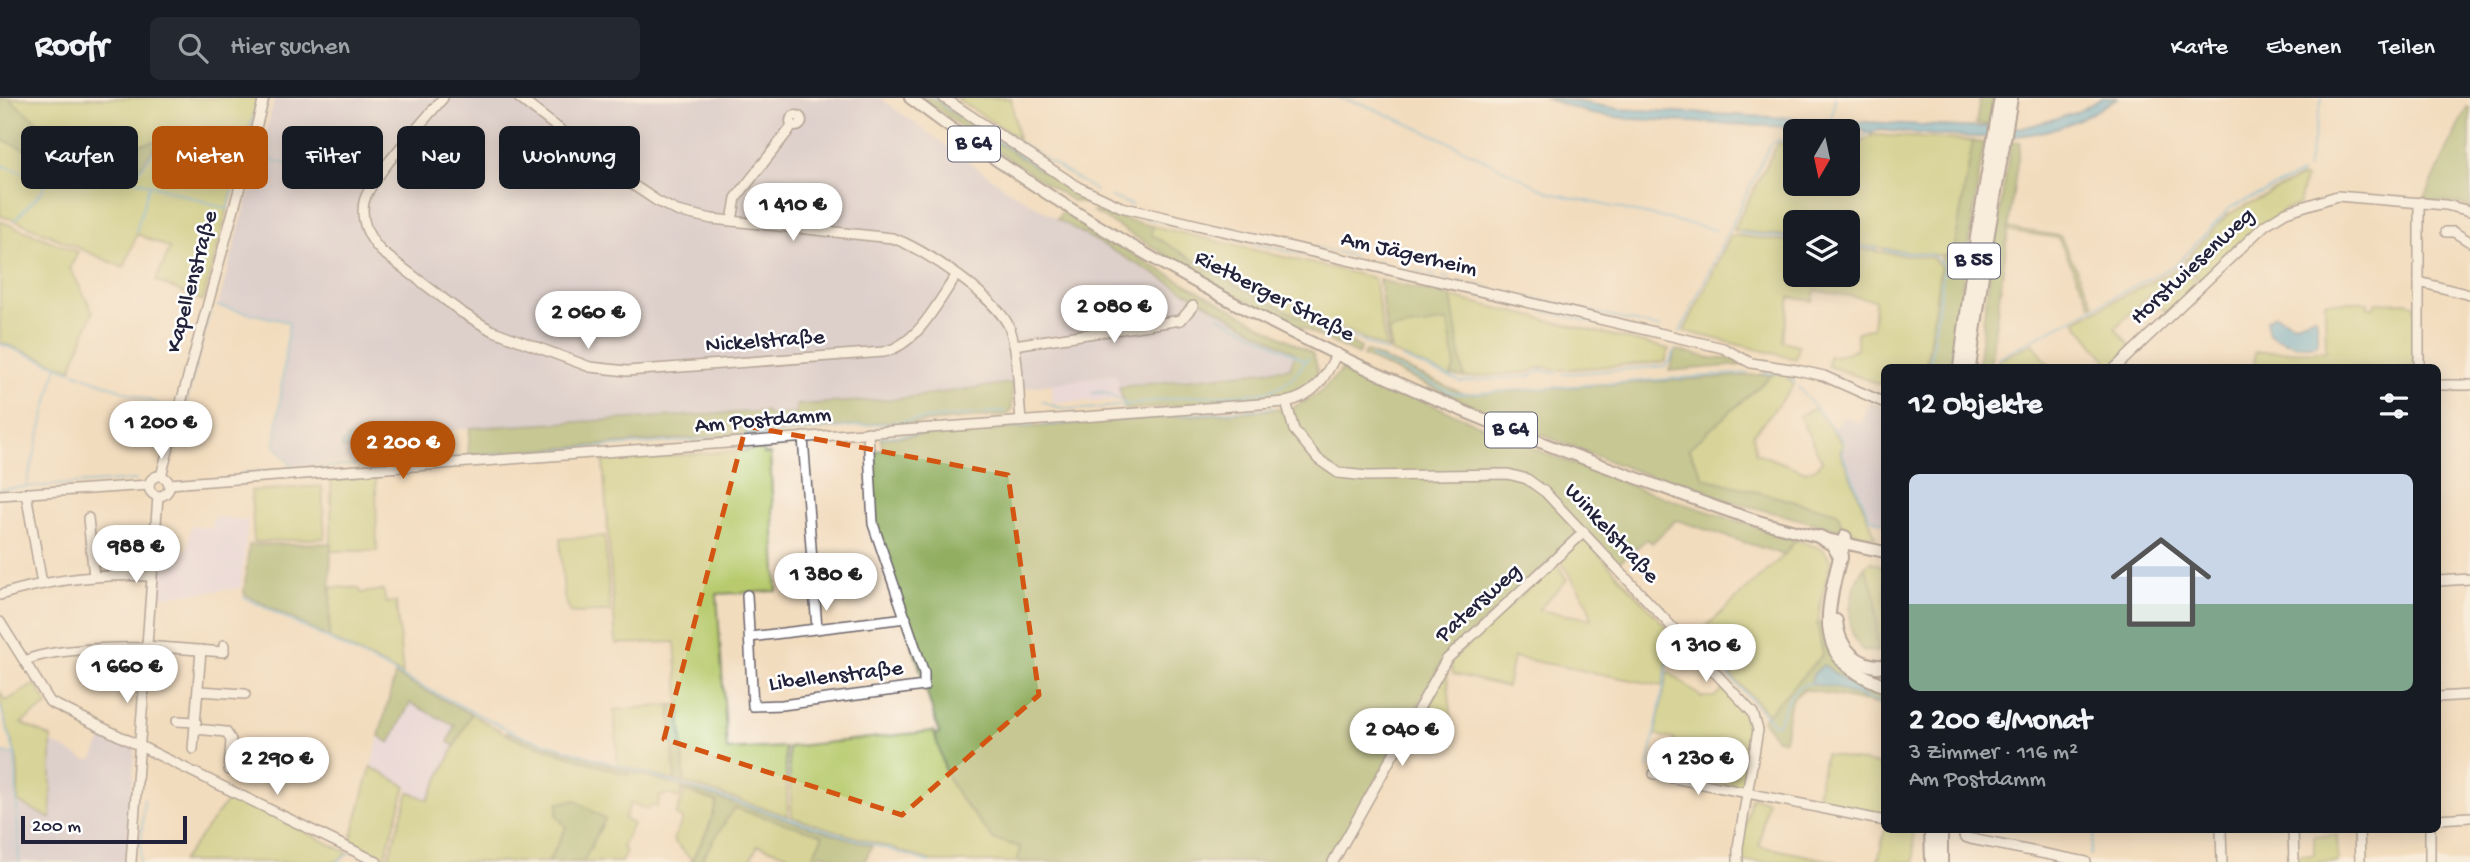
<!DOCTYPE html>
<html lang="de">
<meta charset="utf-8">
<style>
:root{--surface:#171b24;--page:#242831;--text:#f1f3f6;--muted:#9ea1a6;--line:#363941;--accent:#b45309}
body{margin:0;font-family:"Gochi Hand",sans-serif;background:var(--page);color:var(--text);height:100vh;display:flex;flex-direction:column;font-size:26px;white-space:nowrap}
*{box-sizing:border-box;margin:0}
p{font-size:23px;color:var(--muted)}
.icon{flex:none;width:38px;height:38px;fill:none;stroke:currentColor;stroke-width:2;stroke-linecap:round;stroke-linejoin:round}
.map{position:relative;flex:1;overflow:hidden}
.details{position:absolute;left:1881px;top:266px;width:560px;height:469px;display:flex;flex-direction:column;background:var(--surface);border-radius:10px;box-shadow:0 4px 18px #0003}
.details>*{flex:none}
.hud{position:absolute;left:21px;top:28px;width:665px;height:63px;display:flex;gap:14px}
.needle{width:46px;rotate:189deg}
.fabs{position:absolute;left:1783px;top:21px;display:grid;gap:14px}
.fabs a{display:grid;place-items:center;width:77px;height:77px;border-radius:10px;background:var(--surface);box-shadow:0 4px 18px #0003;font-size:35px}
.scale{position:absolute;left:21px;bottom:18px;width:166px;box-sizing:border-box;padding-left:7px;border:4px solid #22223b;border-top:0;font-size:19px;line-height:24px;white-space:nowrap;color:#22223b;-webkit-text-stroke:5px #fff;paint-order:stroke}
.price{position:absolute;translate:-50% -60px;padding:0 16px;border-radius:24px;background:#fff;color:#222;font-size:23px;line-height:46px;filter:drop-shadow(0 2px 4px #0008)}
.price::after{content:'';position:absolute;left:50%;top:42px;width:21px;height:16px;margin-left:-10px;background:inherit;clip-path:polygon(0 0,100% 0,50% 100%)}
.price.selected{background:var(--accent);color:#fff}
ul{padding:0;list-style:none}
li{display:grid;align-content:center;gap:14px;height:371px;padding:0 28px}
li span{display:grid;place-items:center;height:217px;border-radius:10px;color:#555}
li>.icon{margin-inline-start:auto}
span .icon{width:126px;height:126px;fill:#fffc;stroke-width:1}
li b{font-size:30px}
h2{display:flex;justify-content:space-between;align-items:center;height:84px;padding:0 28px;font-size:30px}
.tag{padding:0 24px;border-radius:10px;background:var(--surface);box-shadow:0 4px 18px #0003;font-size:24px;line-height:63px}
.tag.selected{background:var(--accent);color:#fff}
header{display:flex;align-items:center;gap:42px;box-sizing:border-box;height:98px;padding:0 35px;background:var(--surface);border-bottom:2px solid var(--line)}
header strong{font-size:33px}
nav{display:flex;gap:38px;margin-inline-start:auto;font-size:24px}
.search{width:490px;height:63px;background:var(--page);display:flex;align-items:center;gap:18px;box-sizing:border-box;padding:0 24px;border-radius:10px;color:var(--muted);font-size:26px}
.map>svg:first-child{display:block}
.built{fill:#e0d4f4}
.industrial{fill:#c4c0db}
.green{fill:#b8ca6d;stroke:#6d7654;stroke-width:2}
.forest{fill:#92ae60;stroke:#5a684e;stroke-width:2}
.water{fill:#5bb0d7;stroke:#3e6989;stroke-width:2}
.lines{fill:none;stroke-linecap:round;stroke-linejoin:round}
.stream{stroke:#5bb0d7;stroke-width:2}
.minor-casing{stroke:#6b6369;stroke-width:12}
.major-casing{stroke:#6b6369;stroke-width:14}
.highway-casing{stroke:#6b6369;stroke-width:16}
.minor{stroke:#fff;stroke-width:9}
.major{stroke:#fff;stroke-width:10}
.highway{stroke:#fff;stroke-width:12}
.marked{fill:none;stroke:#d45411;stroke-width:5;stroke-dasharray:14 9;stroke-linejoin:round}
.labels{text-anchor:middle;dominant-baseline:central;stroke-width:5;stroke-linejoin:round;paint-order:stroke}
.shield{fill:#fff;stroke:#646476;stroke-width:2}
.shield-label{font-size:21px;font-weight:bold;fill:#22223b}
.street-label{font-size:23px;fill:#22223b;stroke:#fff}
</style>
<header>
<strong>Roofr</strong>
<div class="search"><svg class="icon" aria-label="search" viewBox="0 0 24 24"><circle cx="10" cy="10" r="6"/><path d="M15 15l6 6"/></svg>Hier suchen</div>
<nav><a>Karte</a><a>Ebenen</a><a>Teilen</a></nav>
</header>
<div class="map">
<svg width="2470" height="764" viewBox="0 0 2470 764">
<rect width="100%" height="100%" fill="#fff"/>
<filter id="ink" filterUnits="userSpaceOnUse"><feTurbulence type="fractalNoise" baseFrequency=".0143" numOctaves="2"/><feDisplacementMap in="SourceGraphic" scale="14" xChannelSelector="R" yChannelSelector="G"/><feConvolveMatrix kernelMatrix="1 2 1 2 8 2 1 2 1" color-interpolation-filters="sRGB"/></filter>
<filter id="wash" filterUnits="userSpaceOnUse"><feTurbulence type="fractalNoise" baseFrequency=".00686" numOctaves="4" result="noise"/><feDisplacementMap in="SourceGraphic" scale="28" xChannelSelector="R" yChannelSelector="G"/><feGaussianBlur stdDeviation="1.57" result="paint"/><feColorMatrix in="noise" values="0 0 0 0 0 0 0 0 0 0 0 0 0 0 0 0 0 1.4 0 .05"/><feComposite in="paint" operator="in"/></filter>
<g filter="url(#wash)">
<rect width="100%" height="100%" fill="#f2dcbe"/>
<g class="built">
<polygon points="1117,276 1122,302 1055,304 1052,303 1052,286"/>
<polygon points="214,419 248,422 241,490 156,499 161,463 175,464 175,451 187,452 191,428 212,430"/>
<polygon points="410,605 456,628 448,644 455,648 428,703 409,694 409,690 371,669 379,638 390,644"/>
</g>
<g class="industrial">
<polygon points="275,0 880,0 1007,91 1134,166 1295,255 1291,270 1119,289 1116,276 1012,292 1012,285 897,301 797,307 797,315 766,317 765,313 418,334 413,359 294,368 276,346 290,223 218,208"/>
<polygon points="1870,303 1885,311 1885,426 1873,424 1843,355 1847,346 1835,331 1843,318 1860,326"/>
<polygon points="105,635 135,650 127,764 0,764 0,656 14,657 15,704 51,720 51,644 86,662 93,661"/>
</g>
<g class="green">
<polygon points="0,0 258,0 203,203 156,183 170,150 137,136 124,170 15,122 0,118"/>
<polygon points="955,0 1011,0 1018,40 963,5"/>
<polygon points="1873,37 1973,43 1953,159 1848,146 1848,124 1796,124 1795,139 1733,132 1778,45 1795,46 1796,86 1848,86 1848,49 1854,49"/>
<polygon points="2301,79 2305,80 2299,107 2286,111 2201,184 2184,164 2227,117"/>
<polygon points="0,123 78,154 70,170 93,214 71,271 0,244"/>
<polygon points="1152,128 1374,180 1386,251 1341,230 1312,226 1232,185 1151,137"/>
<polygon points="2008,130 2060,138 2094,206 2091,207 2058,140 2008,133"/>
<polygon points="1731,137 1795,144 1796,177 1848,177 1848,150 1932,160 1941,168 1926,269 1885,270 1885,288 1828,268 1829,258 1837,258 1857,251 1857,234 1873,230 1875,202 1815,192 1813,203 1790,199 1782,243 1799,247 1796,261 1684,233"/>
<polygon points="2182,168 2196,185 2196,190 2168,216 2149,197 2115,230 2132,250 2112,269 2075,223"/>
<path d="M1451,199L1669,251L1665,264L1557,272C1546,268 1539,268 1529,274L1464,280Z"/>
<polygon points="2325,204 2368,204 2368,209 2374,209 2375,205 2409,204 2415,208 2415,269 2254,270 2255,254 2326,253"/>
<polygon points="1448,223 1455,269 1450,279 1389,253 1388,232"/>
<polygon points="2033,245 2050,269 2001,269 1998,262"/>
<polygon points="1773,276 1784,276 1794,287 1753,337 1756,355 1806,374 1816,370 1822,363 1799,318 1815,310 1844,347 1840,353 1876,439 1843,432 1838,415 1704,380 1688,350"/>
<polygon points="763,351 764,356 770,356 777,493 717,496 727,652 785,649 788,718 685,685 675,544 616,546 603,363"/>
<polygon points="376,379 377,453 331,453 331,382"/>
<polygon points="322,388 325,440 254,444 251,393"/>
<polygon points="605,438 610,514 571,515 564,499 560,441"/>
<polygon points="1583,439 1672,535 1663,588 1513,559 1507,589 1453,576 1450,563 1556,465 1567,482 1538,512 1592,521 1586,502 1559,461"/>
<path d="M1796,442L1823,451L1831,463C1823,498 1813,519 1823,556L1768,616L1695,539L1784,457Z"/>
<polygon points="1871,464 1885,469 1885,552 1878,554 1876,499 1865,468"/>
<polygon points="331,489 358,490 362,495 383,492 386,505 396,504 403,577 329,540"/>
<polygon points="1445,566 1447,575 1453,633 1413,625"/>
<polygon points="1668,573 1701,599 1714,599 1724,590 1750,617 1753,625 1753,639 1745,687 1741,690 1668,675 1675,641 1655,637"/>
<path d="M35,586L48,607L21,625L51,639V721L18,704C18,688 20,668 15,654C10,634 0,615 0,594L6,603Z"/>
<polygon points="670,607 675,683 618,667 614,612"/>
<polygon points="471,616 516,641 627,677 629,673 683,689 679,700 667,696 660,699 657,709 650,708 648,712 631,705 624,721 633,726 622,750 626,753 621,764 583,764 605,721 557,717 566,730 548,764 387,764 409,694 428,702"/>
<polygon points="934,633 947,678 1020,749 1017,764 935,764 792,719 788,649"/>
<polygon points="1825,656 1885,668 1885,718 1816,705"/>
<polygon points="371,669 406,688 384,762 350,745"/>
<polygon points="685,693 717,704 708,731 692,762 673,742 683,721 676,717"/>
<polygon points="231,698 348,755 336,764 181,764"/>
<polygon points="1751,699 1767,703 1759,748 1838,764 1741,764 1741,750"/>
<polygon points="734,709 824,737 810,764 758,747 749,764 700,764"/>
<polygon points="1885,730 1885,732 1913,733 1914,764 1878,764"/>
<polygon points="2337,737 2338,764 2297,764 2297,757 2314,757 2314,738"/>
</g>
<g class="forest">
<path d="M0,0H8C40,25 70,54 113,52C129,51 144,44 161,42L133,79L56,54L52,62L0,41Z"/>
<polygon points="922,0 935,0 947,12 1073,93 1104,110 1071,102 967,33"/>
<polygon points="1980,0 1994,0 1988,27 1976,26"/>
<polygon points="2467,9 2470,10 2470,110 2461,106 2424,102"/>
<polygon points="1973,43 1984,45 1950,269 1926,269 1942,157 1953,158"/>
<polygon points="2011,43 2020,44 1990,269 1978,269 1986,200"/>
<polygon points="1092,113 1152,128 1152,137 1232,185 1361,250 1358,257 1228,194"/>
<path d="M1062,114L1137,159L1312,255C1326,281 1309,295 1284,299L1125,312L1119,289L1290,270L1295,255L1057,121Z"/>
<polygon points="1379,182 1451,199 1464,280 1451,277 1455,268 1448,223 1389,232 1391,251 1389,252"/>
<polygon points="1676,252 1711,260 1739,262 1741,267 1669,273"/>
<path d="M1365,253L1464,296L1773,276L1688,351L1704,380L1838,415L1843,432C1779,417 1716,400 1653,379C1554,344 1458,302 1363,258Z"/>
<polygon points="1345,269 1547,356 1642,392 1796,442 1784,457 1676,422 1652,445 1647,441 1617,466 1585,431 1444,560 1331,764 1017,764 1020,749 993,741 959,699 947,678 935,637 939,635 876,425 872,359 875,353 882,352 881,340 1280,311 1285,318 1293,318 1294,309 1318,296"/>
<polygon points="1012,285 1012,310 1007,317 895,327 892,323 865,327 468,357 470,330 766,313 767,317 796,315 796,307 897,301"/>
<polygon points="331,445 329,540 244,496 249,447"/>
<path d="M1865,468L1876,499L1878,554L1862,552C1859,548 1855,543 1853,538C1846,518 1852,484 1865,468Z"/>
<polygon points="1824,524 1853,577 1885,595 1885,608 1804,591 1791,602 1784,642 1777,641 1762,622 1823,556 1817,525"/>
<polygon points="395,577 471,616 455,648 448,644 455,628 410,605 390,645 379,638"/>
<polygon points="670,607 679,607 685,685 675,683"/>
<polygon points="507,634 629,673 628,677 516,641 506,636"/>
<polygon points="683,689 872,748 864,764 843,764 821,755 815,764 810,764 823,737 734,710 700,764 691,764 708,731 717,704 682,692"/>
<polygon points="575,702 605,721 583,764 548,764 566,730 557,717 558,705"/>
</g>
<g class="water">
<path d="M1544,0C1571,0 1595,8 1621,11L1961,29H2026L2075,15L2102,0H2117C2096,14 2074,26 2049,32C2000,46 1928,36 1877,32L1870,36L1864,33L1631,21L1591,16Z"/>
<path d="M2275,217L2293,226L2315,218L2317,222V246C2299,249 2285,246 2269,236L2266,222Z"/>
<polygon points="394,337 398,340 405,338 406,346 403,348 341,351 342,344 346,343 347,339 360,339 363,343 365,338 377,338 381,341 383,338"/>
<polygon points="1823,567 1865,597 1865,601 1834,589 1811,586 1813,577"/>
</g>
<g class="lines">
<g class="stream">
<polyline points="933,0 935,0"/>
<polyline points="937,0 947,10 1074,92 1106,109"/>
<polyline points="1339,0 1363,6 1445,42 1551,95 1716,132"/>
<polyline points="1831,23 1835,0"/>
<polyline points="1003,34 1096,93"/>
<polyline points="259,36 269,0"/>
<polyline points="1848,45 1853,45 1868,35"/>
<polyline points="261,59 341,81"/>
<polyline points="0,67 46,81"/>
<polyline points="2307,71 2322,0"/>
<polyline points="133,80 163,42 239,63"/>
<polyline points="1111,99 1132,107"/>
<polyline points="1112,112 1222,138"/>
<polyline points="14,123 43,92 56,57 228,111 259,0"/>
<polyline points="1231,130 1353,158"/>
<polyline points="136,134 149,88"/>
<polyline points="1740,135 1796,141"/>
<polyline points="1227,139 1305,157"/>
<polyline points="1848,147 1877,151"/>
<polyline points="1884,152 1931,157 1937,160 1944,170 1929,270"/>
<polyline points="1310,158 1373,173"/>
<polyline points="1376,164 1385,166"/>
<polyline points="1417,173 1424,175"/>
<polyline points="1378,174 1488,200"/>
<polyline points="1428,176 1435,178"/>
<polyline points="1443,179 1450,181"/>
<polyline points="1459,183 1466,185"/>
<polyline points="1472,186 1493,191"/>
<polyline points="1499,193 1661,230"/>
<polyline points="1495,201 1670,243"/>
<polyline points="217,208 289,224 275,347 293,369"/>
<polyline points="1219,218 1306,263"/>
<polyline points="1680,234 1770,47 1778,42 1796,43"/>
<polyline points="1321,236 1328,231 1334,231 1386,254"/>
<polyline points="0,246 171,311"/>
<polyline points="1676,246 1676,244"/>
<polyline points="1370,258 1452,295 1464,296 1748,275"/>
<polyline points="1999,259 2177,166 2230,110 2301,76"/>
<polyline points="1402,260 1461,284 1530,278 1541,272 1557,276"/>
<polyline points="1764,275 1786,275 1795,285"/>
<polyline points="1563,276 1665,268 1670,263 1675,252"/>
<polyline points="1798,289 1844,344 1842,355 1870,420 1885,425"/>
<polyline points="1093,295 1104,294 1125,305"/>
<path d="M1042,303C1053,309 1065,311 1077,311C1113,311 1148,303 1184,299C1210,296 1257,300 1279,289C1291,284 1301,269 1309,259"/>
<polyline points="185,309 210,213"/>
<polyline points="1042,327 1274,310"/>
<polyline points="926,335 1034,327"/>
<polyline points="879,339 921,335"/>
<polyline points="161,355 171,323"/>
<polyline points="418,372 445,370"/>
<polyline points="242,375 768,337 1005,313"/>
<polyline points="26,389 136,382"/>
<polyline points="0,391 26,389 57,268"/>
<polyline points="244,499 517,636 929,764"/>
<path d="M1695,542L1774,626H1778C1785,608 1790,588 1811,585"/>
<polyline points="1863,599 1885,607"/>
<polyline points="0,608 15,656 19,764"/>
<polyline points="0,655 13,656"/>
<polyline points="1648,671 1673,538"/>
<polyline points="2090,757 2095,732"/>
<polyline points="140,764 144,700"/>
<polyline points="337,764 350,755"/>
</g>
</g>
</g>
<g filter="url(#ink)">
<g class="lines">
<g class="minor-casing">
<g id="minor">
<path d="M443,0C426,21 369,81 364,104C360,123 369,141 382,154L461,214L491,232L590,269L627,273L884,254C918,246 937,205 956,178"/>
<path d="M519,0L624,81L657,103L677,113L712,121L892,140C922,149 999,201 1010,231C1019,256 1018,295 1021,322"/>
<polyline points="944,0 1078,89 1121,109 1723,250 1751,265 1797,272 1824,278 1885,305"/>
<circle cx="796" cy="23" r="5.5"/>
<polyline points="732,123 736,100 793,27"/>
<polyline points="2446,134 2454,134 2470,144"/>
<polyline points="2419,184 2470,197"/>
<polyline points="1014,247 1181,222 1193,208"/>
<polyline points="2115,270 2265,127 2286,114 2337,98 2446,107 2470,113"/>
<polyline points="2419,270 2419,109 2421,104"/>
<polyline points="2438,287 2470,287"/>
<polyline points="1286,304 1294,332 1318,361 1338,375 1367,378 1508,376 1527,381 1545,394 1753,615 1758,632 1738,749 1738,764"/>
<polyline points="803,339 817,531"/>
<polyline points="161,378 264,0"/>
<circle cx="159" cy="388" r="10"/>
<path d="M169,386L1286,304C1315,298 1325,280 1337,255"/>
<polyline points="26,395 42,486"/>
<polyline points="0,397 149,387"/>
<polyline points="88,420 94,479"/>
<polyline points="2438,483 2470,481"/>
<path d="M0,497C48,482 101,476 151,478"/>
<polyline points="747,497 753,608 782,607 924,588 924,575 873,426 868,334"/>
<polyline points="0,524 50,604 377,764"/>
<polyline points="750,539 906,520"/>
<polyline points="146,548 224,554 224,547"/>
<path d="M25,563C47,551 119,549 146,550"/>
<polyline points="199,593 245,596"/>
<polyline points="2438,599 2470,597"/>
<polyline points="177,623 196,624"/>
<polyline points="196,631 226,634 231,642 229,672"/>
<polyline points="193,651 201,552"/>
<polyline points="1654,676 1885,723"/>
<polyline points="2438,721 2470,719"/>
<polyline points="1962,732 1965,739 1971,741 2086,764"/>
<polyline points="2221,732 2222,764"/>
<polyline points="2293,732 2294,764"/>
<polyline points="2359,732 2360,764"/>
<polyline points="2430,732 2430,764"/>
<polyline points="131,764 158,398"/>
<polyline points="1333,764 1446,562 1584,434"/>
</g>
</g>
<g class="major-casing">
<path id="major" d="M910,0C1122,160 1365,282 1615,372C1662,389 1710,408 1758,423C1800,435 1842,445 1885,454"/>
</g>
<g class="highway-casing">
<g id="highway">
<polyline points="1960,270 1977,139 2001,0"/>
<polyline points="1969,270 1987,141 2011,0"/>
<polyline points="1820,439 1832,446 1841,460"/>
<path d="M1845,439C1837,477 1812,537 1847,567C1858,577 1872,582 1885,588"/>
<path d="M1836,523C1838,550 1857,570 1885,568"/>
<polyline points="1931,732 1932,764"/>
<polyline points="1941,732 1941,764"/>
</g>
</g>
<use href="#minor" class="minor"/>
<use href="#major" class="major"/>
<use href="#highway" class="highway"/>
</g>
</g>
<path d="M0 0H2470V764H0ZM746,328L1008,377L1039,597L902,717L664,641Z" fill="#f2dcbe" fill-opacity=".55" fill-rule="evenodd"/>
<path class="marked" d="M746,328L1008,377L1039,597L902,717L664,641Z"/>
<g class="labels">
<g class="shield">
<rect x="948" y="28.5" width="52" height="35" rx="5"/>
<rect x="1948" y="145.5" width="52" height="35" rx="5"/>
<rect x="1485" y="314.5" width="52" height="35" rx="5"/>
</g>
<g class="shield-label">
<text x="974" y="46">B 64</text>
<text x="1974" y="163">B 55</text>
<text x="1511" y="332">B 64</text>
</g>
<g class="street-label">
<text transform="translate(1409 157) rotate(13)">Am Jägerheim</text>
<text transform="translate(2193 169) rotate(-43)">Horstwiesenweg</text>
<text transform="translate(193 184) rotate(-75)">Kapellenstraße</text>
<text transform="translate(1274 199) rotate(27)">Rietberger Straße</text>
<text transform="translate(765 244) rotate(-4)">Nickelstraße</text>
<text transform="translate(763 323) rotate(-5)">Am Postdamm</text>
<text transform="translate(1611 436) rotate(47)">Winkelstraße</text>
<text transform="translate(1479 506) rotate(-42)">Patersweg</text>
<text transform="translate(836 579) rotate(-7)">Libellenstraße</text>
</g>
</g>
</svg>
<div class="fabs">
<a><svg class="needle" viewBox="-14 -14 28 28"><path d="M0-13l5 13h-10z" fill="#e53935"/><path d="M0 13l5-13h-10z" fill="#9ea1a6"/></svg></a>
<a><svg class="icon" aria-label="layers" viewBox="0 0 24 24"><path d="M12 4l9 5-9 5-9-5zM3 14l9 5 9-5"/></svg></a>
</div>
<div class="scale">200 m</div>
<b class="price" style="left:793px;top:145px">1 410 €</b>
<b class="price" style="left:1114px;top:247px">2 080 €</b>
<b class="price" style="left:588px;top:253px">2 060 €</b>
<b class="price" style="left:161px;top:363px">1 200 €</b>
<b class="price selected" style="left:403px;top:383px">2 200 €</b>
<b class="price" style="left:136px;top:487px">988 €</b>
<b class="price" style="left:826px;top:515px">1 380 €</b>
<b class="price" style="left:1706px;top:586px">1 310 €</b>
<b class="price" style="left:127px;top:607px">1 660 €</b>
<b class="price" style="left:1402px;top:670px">2 040 €</b>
<b class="price" style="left:277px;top:699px">2 290 €</b>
<b class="price" style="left:1698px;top:699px">1 230 €</b>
<div class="hud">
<a class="tag">Kaufen</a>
<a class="tag selected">Mieten</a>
<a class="tag">Filter</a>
<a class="tag">Neu</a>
<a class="tag">Wohnung</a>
</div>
<section class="details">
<h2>12 Objekte<svg class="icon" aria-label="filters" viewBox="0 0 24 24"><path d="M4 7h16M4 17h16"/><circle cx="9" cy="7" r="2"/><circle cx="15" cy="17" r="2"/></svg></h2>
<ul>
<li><span style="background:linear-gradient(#c9d6e8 60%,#7fa58c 0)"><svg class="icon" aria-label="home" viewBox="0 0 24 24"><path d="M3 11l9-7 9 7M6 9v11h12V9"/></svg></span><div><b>2 200 €/Monat</b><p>3 Zimmer · 116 m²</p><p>Am Postdamm</p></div></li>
</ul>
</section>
</div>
